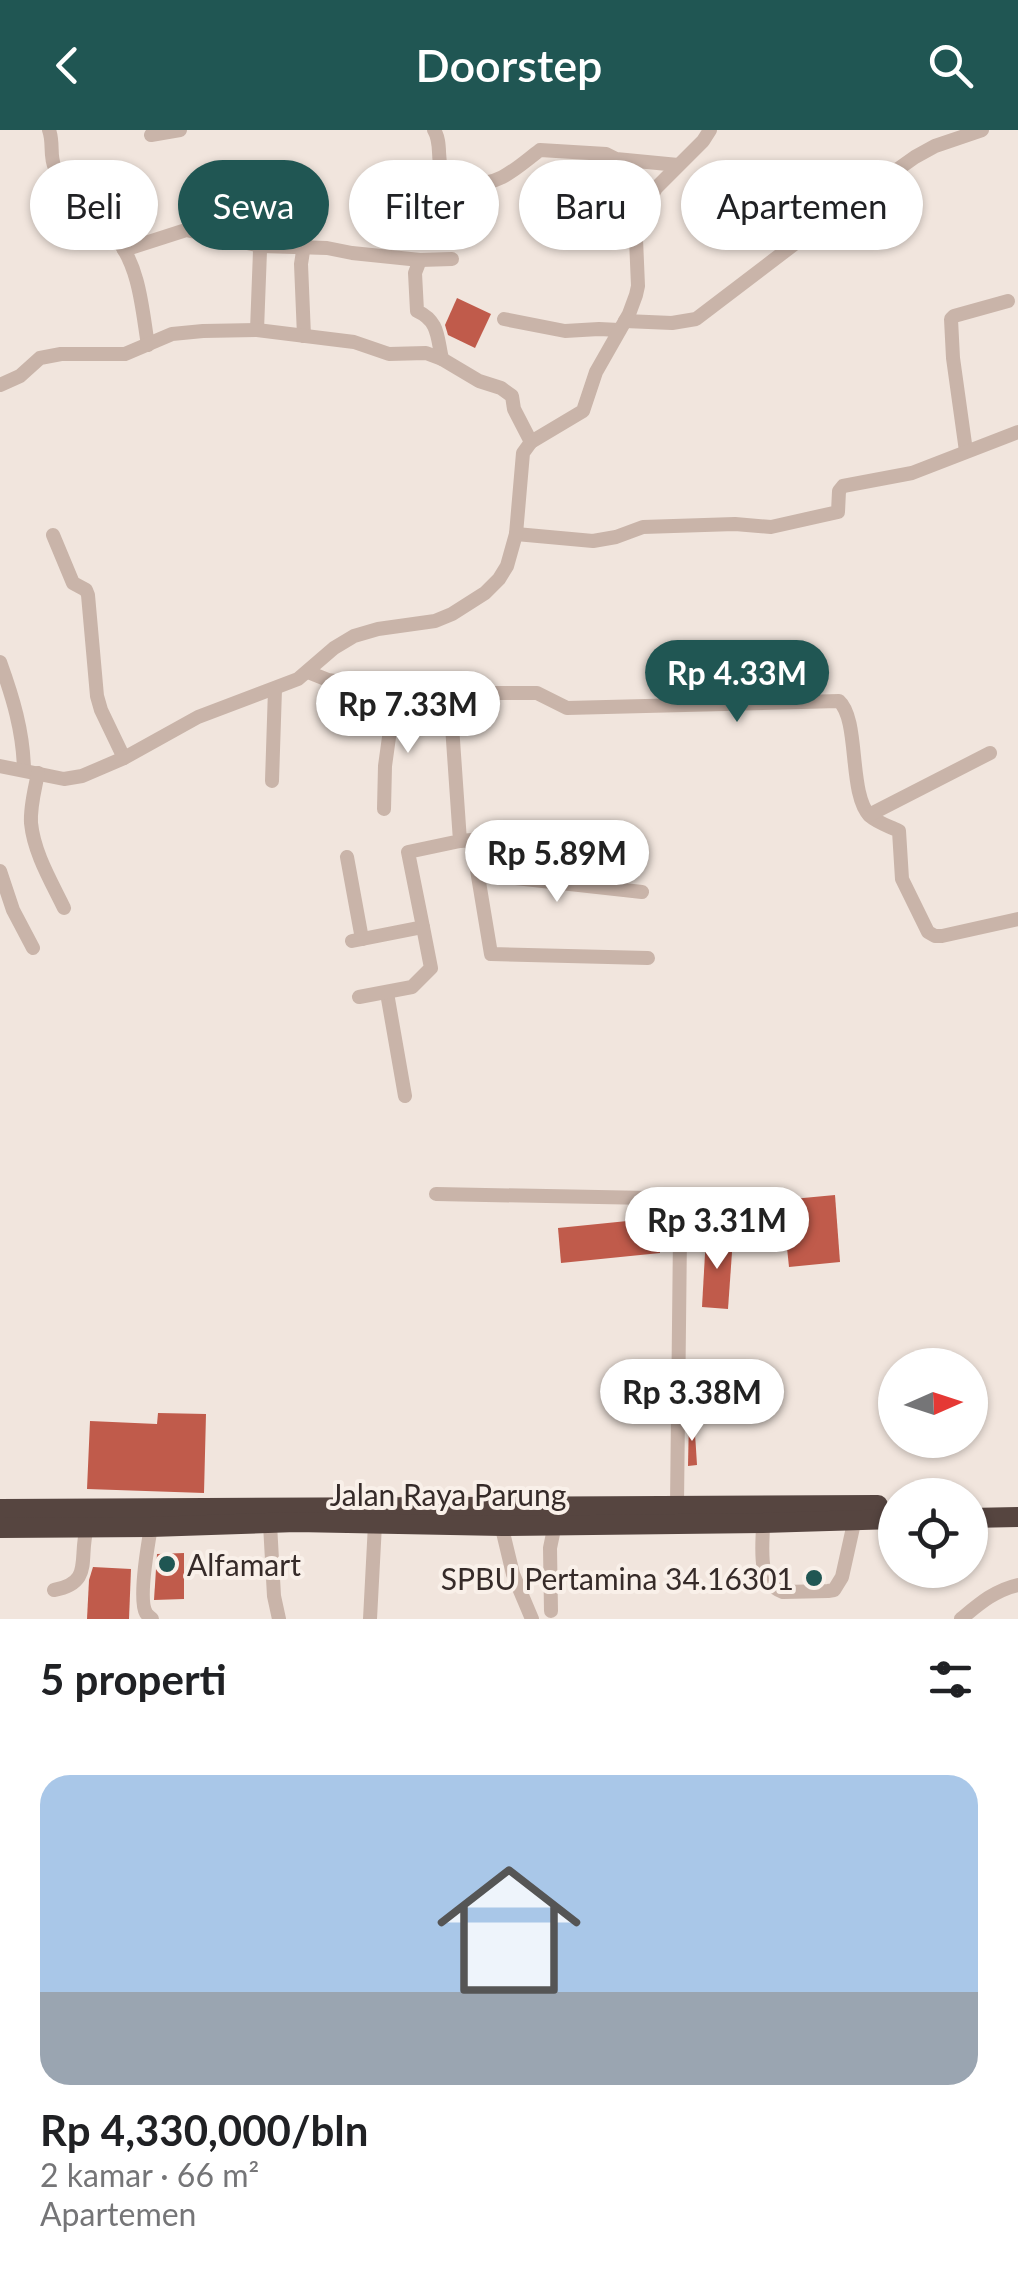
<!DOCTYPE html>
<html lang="id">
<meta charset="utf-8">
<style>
:root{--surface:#fff;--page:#f2f2f2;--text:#202124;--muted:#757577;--accent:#205653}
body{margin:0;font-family:Lato,sans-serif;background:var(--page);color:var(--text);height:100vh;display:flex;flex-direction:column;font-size:38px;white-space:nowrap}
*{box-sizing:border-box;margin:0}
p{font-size:32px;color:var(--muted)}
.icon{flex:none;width:55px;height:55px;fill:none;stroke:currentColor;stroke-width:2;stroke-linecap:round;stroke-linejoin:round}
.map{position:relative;height:1489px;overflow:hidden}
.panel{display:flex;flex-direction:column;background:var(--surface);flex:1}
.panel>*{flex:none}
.banner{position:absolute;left:30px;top:30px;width:960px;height:90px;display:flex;gap:20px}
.needle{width:65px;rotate:87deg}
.fabs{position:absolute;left:878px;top:1218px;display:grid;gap:20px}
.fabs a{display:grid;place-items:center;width:110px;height:110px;border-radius:50%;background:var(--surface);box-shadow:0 2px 8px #0004;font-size:50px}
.price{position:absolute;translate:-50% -85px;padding:0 22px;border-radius:35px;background:#fff;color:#222;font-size:32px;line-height:65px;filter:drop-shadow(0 2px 5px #0008)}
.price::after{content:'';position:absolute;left:50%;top:60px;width:30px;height:22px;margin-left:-15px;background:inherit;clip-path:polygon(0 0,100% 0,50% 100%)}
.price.active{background:var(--accent);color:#fff}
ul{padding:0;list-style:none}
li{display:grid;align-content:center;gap:20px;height:530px;padding:0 40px}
li span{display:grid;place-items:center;height:310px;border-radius:30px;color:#555}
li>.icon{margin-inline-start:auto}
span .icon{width:180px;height:180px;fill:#fffc;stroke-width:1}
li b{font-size:42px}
h2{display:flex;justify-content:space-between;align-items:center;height:120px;padding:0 40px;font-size:42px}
.tag{padding:0 35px;border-radius:45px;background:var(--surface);box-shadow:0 2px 8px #0004;font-size:35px;line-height:90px}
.tag.active{background:var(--accent);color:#fff}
header{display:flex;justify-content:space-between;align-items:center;height:130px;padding:0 40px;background:var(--accent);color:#fff;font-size:45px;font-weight:600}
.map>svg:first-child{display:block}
.building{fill:#c05b4b}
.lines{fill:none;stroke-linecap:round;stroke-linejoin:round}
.minor{stroke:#c9b4a9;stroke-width:14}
.highway{stroke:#564540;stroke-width:20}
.poi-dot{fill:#205653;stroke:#f9f0e9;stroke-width:4}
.labels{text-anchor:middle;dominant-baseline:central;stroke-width:8;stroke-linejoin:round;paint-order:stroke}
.street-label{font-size:30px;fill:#362b29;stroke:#f9f0e9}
.poi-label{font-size:30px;fill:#362b29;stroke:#f9f0e9;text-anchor:start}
</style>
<header><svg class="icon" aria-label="back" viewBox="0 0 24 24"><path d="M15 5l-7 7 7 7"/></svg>Doorstep<svg class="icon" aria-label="search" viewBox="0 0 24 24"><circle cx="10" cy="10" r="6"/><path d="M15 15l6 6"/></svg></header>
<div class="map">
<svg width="1018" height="1489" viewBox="0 0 1018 1489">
<rect width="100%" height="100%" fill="#f1e5dd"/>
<g class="building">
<polygon points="457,168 491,184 475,218 448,205 445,195"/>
<polygon points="835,1065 840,1132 789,1137 782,1070"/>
<polygon points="657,1088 660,1123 561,1133 558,1098"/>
<polygon points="706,1106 733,1108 728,1179 702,1177"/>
<polygon points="158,1283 206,1284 204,1363 87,1359 90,1291 157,1294"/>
<polygon points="689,1288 694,1288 697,1335 688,1336"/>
<polygon points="184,1423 184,1469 154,1470 157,1424"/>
<polygon points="93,1437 131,1439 129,1489 87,1489 89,1450"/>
</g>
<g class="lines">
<g class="minor">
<path d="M49,0C54,13 49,26 55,38C69,66 98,84 117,109C140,139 142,179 148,215"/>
<path d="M434,0C443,14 435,34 445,47C451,54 461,54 468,54C501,55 515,39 540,20L606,24L616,29L678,35"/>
<polyline points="151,5 180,0"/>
<polyline points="124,120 186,100 261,116 327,118 352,123 420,130 452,129"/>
<path d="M420,130L415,143L417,181C439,191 437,207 442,229"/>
<polyline points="504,189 565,201 599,199 619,200"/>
<polyline points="625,191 672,193 696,189 822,93 915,27 935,16 982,0"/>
<polyline points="257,200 262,68"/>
<polyline points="304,206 301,134 312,64"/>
<polyline points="0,255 20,246 40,228 61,224 125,224 172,204 203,201 257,200 354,212 389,224 426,223 442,229 479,251 501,258 512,266 514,279 531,312"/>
<polyline points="966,321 953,228 951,189 954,186 1008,171"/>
<polyline points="516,404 593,411 616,407 643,397 735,394 771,397 838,382 839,361 843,356 912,343 1018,302"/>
<polyline points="53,405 73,453 86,460 88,465 97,566 101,580 124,628"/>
<path d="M0,532C13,568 23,601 24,639"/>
<path d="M308,542L328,550L377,558L406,581L415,584L433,581L445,570L457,565L497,563H537L567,578L839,571C860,590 848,664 870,686C878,693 889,696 899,701L902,749L928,802L935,806H942L1018,789"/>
<polyline points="0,636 64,649 82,646 124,628 198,587 298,549 334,518 354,506 378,499 435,491 452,484 485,463 499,449 507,436 516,404 523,323 531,312 583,281 596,242 629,184 636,165 638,156 636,109 642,83 656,58 703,11 710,0"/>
<path d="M38,643C35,659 30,676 31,693C34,723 51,751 64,778"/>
<polyline points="272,651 275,559"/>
<polyline points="384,679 385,636 394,571"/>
<polyline points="869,685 990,623"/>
<polyline points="460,711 472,710 491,824 648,828"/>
<polyline points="347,727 362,809"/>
<polyline points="0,741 13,780 33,818"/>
<polyline points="478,744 642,762"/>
<polyline points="352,811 423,797 408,722 460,711 450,567"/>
<polyline points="387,863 405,966"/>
<polyline points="359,867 412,857 431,838 423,797"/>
<path d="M436,1064L650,1068C672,1073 675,1084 680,1105L677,1375"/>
<polyline points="500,1390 513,1444 532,1489"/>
<path d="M763,1393C763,1417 756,1453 783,1462L828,1461L834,1460L842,1447L856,1384"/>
<polyline points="270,1394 274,1466 279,1489"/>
<path d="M151,1397C148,1414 138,1469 146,1483C147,1485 150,1487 152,1489"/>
<path d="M54,1460C94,1453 78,1428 87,1398"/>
<polyline points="551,1481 550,1418 555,1394"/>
<polyline points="370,1489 375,1394"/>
<path d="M961,1489C979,1474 995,1460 1018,1455"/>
</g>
<g class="highway">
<polyline points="0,1379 878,1375"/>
<polyline points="970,1388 1018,1387"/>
<polyline points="0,1398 151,1397 296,1392 502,1396 763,1393 895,1389"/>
</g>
</g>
<g class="poi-dot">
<circle cx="167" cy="1434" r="10"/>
<circle cx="814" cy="1448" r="10"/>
</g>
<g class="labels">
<g class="street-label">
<text x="448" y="1364">Jalan Raya Parung</text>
</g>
<g class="poi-label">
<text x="187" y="1434">Alfamart</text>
<text x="794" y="1448" text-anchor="end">SPBU Pertamina 34.16301</text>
</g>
</g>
</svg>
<div class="fabs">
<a><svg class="needle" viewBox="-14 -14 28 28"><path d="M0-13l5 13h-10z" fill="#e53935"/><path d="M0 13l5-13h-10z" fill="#757577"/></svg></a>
<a><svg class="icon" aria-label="locate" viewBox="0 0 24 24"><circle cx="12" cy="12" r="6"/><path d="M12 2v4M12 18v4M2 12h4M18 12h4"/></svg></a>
</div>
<b class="price active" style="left:737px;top:595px">Rp 4.33M</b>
<b class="price" style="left:408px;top:626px">Rp 7.33M</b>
<b class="price" style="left:557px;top:775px">Rp 5.89M</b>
<b class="price" style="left:717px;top:1142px">Rp 3.31M</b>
<b class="price" style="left:692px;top:1314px">Rp 3.38M</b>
<div class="banner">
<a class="tag">Beli</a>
<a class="tag active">Sewa</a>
<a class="tag">Filter</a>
<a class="tag">Baru</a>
<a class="tag">Apartemen</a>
</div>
</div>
<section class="panel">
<h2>5 properti<svg class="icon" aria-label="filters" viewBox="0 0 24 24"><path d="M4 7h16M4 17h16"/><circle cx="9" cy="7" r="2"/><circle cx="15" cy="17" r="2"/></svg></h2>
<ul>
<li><span style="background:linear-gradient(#a9c7e8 70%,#9aa5b1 0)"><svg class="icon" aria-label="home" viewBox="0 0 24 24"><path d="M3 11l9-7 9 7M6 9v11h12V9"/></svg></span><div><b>Rp 4,330,000/bln</b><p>2 kamar · 66 m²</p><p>Apartemen</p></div></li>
</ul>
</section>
